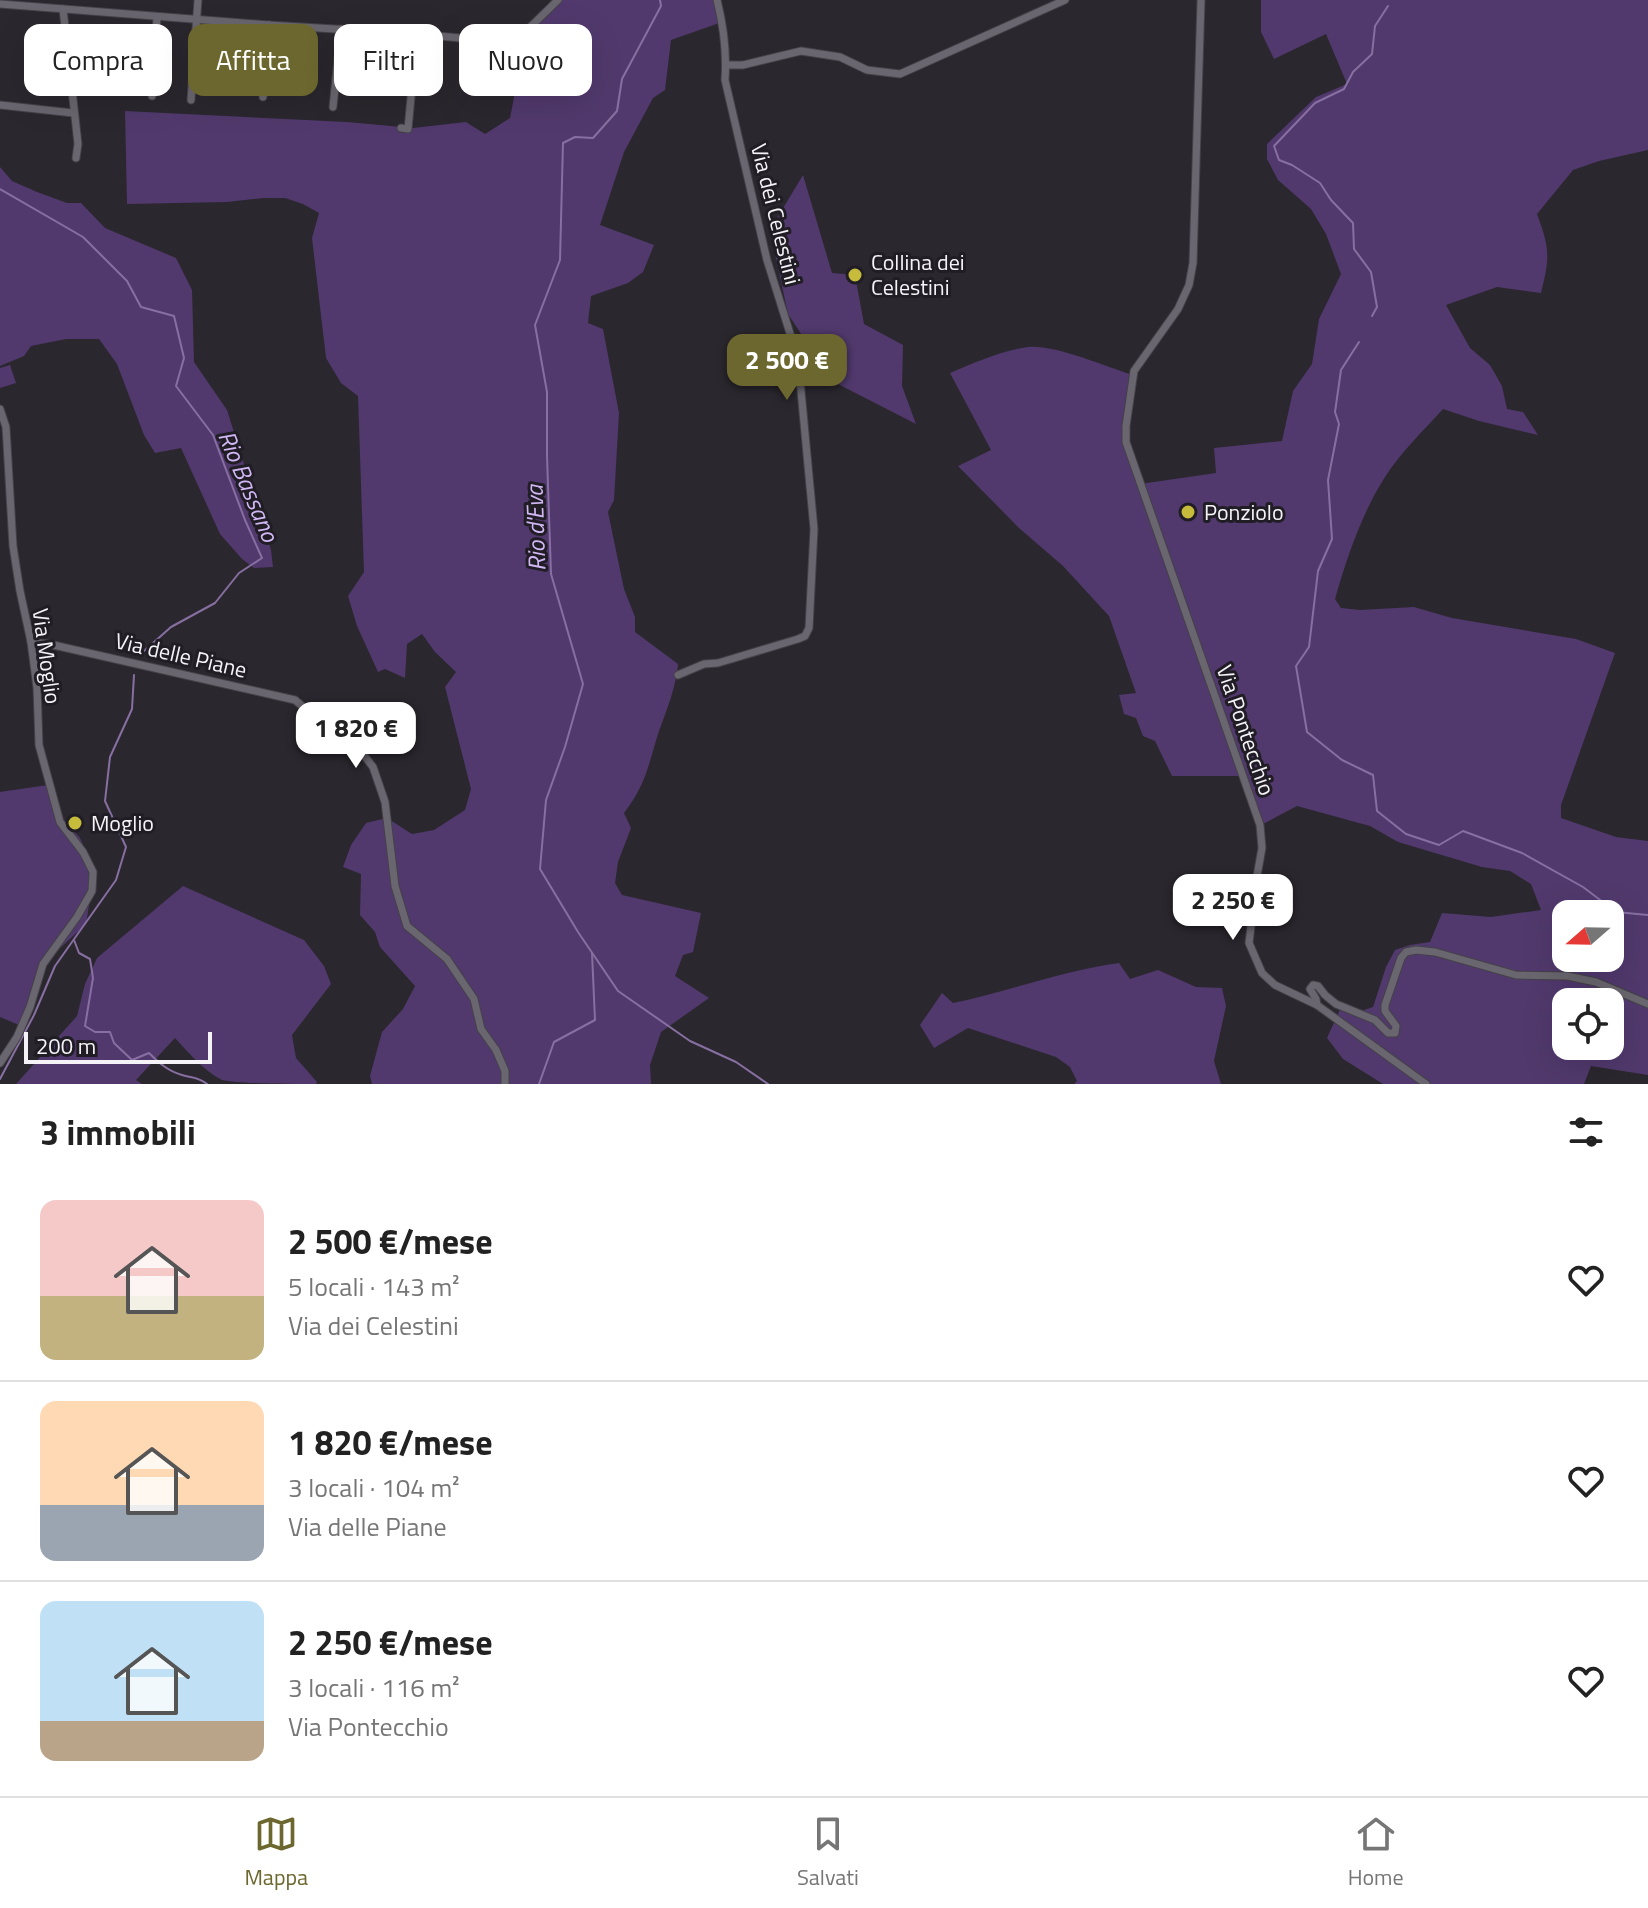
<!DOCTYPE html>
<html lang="it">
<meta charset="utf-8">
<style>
:root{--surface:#fff;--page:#f6f6f6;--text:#222;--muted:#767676;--line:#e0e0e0;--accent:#6c672e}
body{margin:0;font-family:"Titillium Web",sans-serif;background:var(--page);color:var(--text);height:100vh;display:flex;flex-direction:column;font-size:30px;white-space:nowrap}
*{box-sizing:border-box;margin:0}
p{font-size:26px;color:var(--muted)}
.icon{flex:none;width:44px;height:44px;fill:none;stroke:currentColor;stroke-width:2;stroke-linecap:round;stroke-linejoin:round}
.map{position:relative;height:1084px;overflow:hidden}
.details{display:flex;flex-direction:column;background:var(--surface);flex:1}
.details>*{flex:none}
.top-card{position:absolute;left:24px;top:24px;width:800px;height:72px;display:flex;gap:16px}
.needle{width:52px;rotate:250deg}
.tools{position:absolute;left:1552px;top:900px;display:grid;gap:16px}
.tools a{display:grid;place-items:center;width:72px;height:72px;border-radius:16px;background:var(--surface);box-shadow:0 8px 32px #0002;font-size:40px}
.scale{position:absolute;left:24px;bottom:20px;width:188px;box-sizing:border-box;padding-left:8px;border:4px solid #f5f3f8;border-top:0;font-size:22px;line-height:28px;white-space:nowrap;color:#f5f3f8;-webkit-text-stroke:6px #201d25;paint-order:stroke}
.price{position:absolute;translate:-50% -68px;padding:0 18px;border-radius:16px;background:#fff;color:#222;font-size:26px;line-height:52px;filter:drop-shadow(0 2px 4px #0008)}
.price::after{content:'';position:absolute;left:50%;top:48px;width:24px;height:18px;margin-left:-12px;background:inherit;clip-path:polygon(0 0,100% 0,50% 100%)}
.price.selected{background:var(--accent);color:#fff}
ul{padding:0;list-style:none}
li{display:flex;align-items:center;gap:24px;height:200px;padding:0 40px}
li+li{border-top:2px solid var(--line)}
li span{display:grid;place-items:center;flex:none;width:224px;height:160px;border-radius:16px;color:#555}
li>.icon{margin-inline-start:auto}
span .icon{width:96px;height:96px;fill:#fffc;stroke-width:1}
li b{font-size:34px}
h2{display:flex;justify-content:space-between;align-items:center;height:96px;padding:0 40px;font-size:34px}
.tag{padding:0 28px;border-radius:16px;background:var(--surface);box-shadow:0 8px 32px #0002;font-size:28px;line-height:72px}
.tag.selected{background:var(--accent);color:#fff}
.menu{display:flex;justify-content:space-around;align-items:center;height:112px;border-top:2px solid var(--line);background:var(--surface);font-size:22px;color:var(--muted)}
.menu a{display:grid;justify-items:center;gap:4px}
.menu .selected{color:var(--accent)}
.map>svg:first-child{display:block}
.green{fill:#51396d;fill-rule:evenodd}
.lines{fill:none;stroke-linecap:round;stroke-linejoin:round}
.stream{stroke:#876fa2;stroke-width:2}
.street-casing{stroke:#444248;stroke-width:9}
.street{stroke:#6a666f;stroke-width:7}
.poi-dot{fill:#c7bb3c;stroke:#201d25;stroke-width:3}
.labels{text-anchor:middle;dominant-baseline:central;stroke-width:6;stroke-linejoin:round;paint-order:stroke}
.street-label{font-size:22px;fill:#f5f3f8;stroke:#201d25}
.poi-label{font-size:22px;fill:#f5f3f8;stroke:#201d25;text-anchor:start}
.water-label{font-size:24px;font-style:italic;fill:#d1b8f5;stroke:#201d25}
</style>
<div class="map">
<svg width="1648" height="1084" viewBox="0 0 1648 1084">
<rect width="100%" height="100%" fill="#2a272e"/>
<g class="green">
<path d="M561,0H717L722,22L671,40L665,90L653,98L624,152L600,225L654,245L643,272L628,283L591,296L588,323L603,329L619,413L614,500L608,512L624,589L635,617V632L678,664C676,687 667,709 659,731C648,765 647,783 624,813L631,828L618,862L615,883L622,895L701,913L693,952L683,955L675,976L709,998L661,1032L650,1065L651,1084H372L370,1076L382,1032L403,1009L415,986L380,947L375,932L360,915L361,874L343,867L351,845L366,823L387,818L412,834L434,830L465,810L471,789L445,687L456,672L435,652L422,634L407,644L405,678L385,669L378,672L357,626L348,596L364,572L358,396L341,383L326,358L312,238L319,213L303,204L285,198H264L227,202L127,204L125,111L347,122L413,128L466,122L485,134L510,118L526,35Z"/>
<path d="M1261,0H1648V150L1599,161L1573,170L1537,214C1550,249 1550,257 1541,293L1497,287L1446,305L1470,348L1490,365L1502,386L1507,409L1523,412L1538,435L1479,421L1443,409C1423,431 1401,452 1385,477C1362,513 1347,557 1335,599L1341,608L1360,610L1414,607L1452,618L1576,639L1615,653L1561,805V818L1616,837L1648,841V1075L1591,1066L1584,1084H1383L1343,1059L1327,1038L1342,1005L1361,1011L1373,1007L1386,967L1395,950L1410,945L1430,942L1442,913L1491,917L1541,910L1531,884L1510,871L1482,867L1398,842L1370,826L1297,806L1263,824L1244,776H1172L1155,741L1143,736L1136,718L1124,714L1119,695L1136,693L1109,616L1063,566L1019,528L958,466L991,450L950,373C973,363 1003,350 1028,347C1054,344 1107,367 1133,375L1126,429L1140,484L1216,473L1214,448L1282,441L1293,391L1312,364L1319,319L1341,274L1326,234L1311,209L1278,180L1267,159V144L1316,97L1347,84L1326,34L1274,59L1261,32ZM1566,914H1610V958H1566ZM1566,1002H1610V1046H1566Z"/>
<polygon points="0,167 12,181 37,192 67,203 81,203 105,228 176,258 192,290 194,362 227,410 271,550 273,567 254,568 242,559 220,534 181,448 155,453 144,435 117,364 99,339 66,339 31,346 24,356 0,366"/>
<polygon points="803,175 832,273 855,275 864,324 903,345 902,386 916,424 832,381 788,314 770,230"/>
<polygon points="10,365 16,383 0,388 0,368"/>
<polygon points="48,785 58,814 80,838 94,869 91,893 86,924 44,963 19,1025 0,1017 0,792"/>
<path d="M183,886L304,940L324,966L331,984L292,1035L296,1058L317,1082L316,1084C294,1084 240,1084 222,1080C204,1071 189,1053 175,1038L136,1080L142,1084H16L77,1016L85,984L97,958Z"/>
<path d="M1119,963L1130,979L1158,970L1196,987L1222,988L1226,1006L1214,1061L1221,1084H1074L1077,1081L1070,1067L1056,1057L968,1028L934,1048L920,1025L942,993L953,1003C1009,991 1062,971 1119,963Z"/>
</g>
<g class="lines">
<g class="stream">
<polyline points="660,0 661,6 622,79 617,111 593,138 575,137 563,143 560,260 535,325 547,392 547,456 551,574 583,684 565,747 546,800 540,869 578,932 618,991 690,1041 736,1062 768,1084"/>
<polyline points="0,189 83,237 127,281 141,307 174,316 184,358 176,386 213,435 245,520 262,558 239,573 215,603 171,627 144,651"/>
<polyline points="1372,316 1377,307 1371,272 1354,249 1353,223 1331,200 1320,183 1292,165 1279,160 1274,146 1315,103 1344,89 1353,72 1372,54 1375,26 1388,6"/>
<polyline points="1359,342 1341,370 1335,412 1339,424 1328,480 1332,539 1318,571 1309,647 1296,666 1307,732 1342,760 1373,775 1377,811 1406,834 1439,845 1463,831 1522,853 1583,887 1616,912 1648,915"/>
<path d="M74,940L79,953L90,959L93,978L85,1026L95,1032H110L114,1043L132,1060L149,1053C159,1063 168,1071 182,1075C192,1078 199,1077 207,1084"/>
<polyline points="0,1079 34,1015 55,966 116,880 126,847 105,801 110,757 132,709 134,675"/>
<polyline points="539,1084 554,1042 595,1020 592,953"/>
</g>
<g class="street-casing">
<g id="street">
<polyline points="1201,0 1193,263 1189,285 1178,309 1134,371 1126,426 1126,442 1260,825 1262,848 1257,876 1249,943 1262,973 1275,985 1317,1005 1426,1084"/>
<polyline points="0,4 269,25 417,34 492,41 518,39 558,0"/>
<polyline points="63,9 78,144 76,158"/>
<polyline points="727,65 743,65 801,51 840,57 867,70 900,74 1065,0"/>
<polyline points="152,96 157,17"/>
<polyline points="263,97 269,25"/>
<polyline points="191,100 198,0"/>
<polyline points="0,105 73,113"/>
<polyline points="333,107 341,29"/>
<polyline points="401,128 408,129 417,34"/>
<polyline points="0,409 6,427 13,546 20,591 31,642 37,688 39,745 60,822 83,852 93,872 92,891 77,917 43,964 30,1007 17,1037 0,1063"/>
<polyline points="31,642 49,644 295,700 330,730 356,745 373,767 385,802 395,886 407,926 447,959 474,999 481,1029 496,1050 505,1071 505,1084"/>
<path d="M678,675L704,664L718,663L798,639L805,636L809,628L814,529L798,359L767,260L725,80C727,52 724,28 717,0"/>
<polyline points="1317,1005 1316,999 1310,989 1313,985 1318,986 1325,995 1336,1004 1375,1020 1388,1033 1395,1033 1396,1026 1385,1011 1385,1005 1401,958 1406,952 1416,950 1435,952 1516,975 1567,976 1596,982 1648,1004"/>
</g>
</g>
<use href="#street" class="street"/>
</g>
<g class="poi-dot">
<circle cx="855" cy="275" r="8"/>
<circle cx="1188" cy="512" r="8"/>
<circle cx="75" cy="823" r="8"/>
</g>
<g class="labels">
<g class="street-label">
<text transform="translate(776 214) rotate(76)">Via dei Celestini</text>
<text transform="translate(181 655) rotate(13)">Via delle Piane</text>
<text transform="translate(47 656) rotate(82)">Via Moglio</text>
<text transform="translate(1246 730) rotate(71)">Via Pontecchio</text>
</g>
<g class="poi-label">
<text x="871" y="262">Collina dei<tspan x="871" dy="25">Celestini</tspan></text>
<text x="1204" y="512">Ponziolo</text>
<text x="91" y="823">Moglio</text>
</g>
<g class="water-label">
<text transform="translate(249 486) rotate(67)">Rio Bassano</text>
<text transform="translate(535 528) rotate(-92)">Rio d'Eva</text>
</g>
</g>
</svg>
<div class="tools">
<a><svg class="needle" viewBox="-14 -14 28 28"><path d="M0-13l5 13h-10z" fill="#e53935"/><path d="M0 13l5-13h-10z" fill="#767676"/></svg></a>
<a><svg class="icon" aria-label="locate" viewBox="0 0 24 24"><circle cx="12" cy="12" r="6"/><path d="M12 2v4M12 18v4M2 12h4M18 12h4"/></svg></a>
</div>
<div class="scale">200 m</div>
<b class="price selected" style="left:787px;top:402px">2 500 €</b>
<b class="price" style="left:356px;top:770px">1 820 €</b>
<b class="price" style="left:1233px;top:942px">2 250 €</b>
<div class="top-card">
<a class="tag">Compra</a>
<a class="tag selected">Affitta</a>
<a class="tag">Filtri</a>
<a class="tag">Nuovo</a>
</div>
</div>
<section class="details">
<h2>3 immobili<svg class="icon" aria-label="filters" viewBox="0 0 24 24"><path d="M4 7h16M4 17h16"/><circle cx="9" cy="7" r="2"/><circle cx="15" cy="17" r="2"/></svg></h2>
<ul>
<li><span style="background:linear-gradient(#f6c9c9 60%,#c2b280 0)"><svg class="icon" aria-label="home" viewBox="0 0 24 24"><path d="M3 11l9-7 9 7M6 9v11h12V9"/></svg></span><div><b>2 500 €/mese</b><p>5 locali · 143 m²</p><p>Via dei Celestini</p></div><svg class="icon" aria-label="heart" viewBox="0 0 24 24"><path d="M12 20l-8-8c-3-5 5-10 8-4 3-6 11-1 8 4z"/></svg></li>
<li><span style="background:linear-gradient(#ffd9b3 65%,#9aa5b1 0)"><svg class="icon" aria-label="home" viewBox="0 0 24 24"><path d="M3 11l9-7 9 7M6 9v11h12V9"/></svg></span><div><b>1 820 €/mese</b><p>3 locali · 104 m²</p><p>Via delle Piane</p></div><svg class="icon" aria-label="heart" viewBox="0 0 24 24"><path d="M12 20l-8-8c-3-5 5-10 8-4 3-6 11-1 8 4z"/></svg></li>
<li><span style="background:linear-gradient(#bfe0f5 75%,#b9a48a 0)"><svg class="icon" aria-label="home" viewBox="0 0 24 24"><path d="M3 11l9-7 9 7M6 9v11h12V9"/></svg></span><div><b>2 250 €/mese</b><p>3 locali · 116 m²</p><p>Via Pontecchio</p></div><svg class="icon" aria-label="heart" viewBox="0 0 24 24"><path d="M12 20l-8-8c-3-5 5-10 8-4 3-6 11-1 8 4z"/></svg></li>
</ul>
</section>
<nav class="menu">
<a class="selected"><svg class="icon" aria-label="map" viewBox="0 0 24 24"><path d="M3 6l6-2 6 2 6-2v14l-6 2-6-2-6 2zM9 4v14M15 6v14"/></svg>Mappa</a>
<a><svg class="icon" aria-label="saved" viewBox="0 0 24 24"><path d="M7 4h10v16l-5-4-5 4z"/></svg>Salvati</a>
<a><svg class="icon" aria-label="home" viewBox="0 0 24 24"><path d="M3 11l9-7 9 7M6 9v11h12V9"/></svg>Home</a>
</nav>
